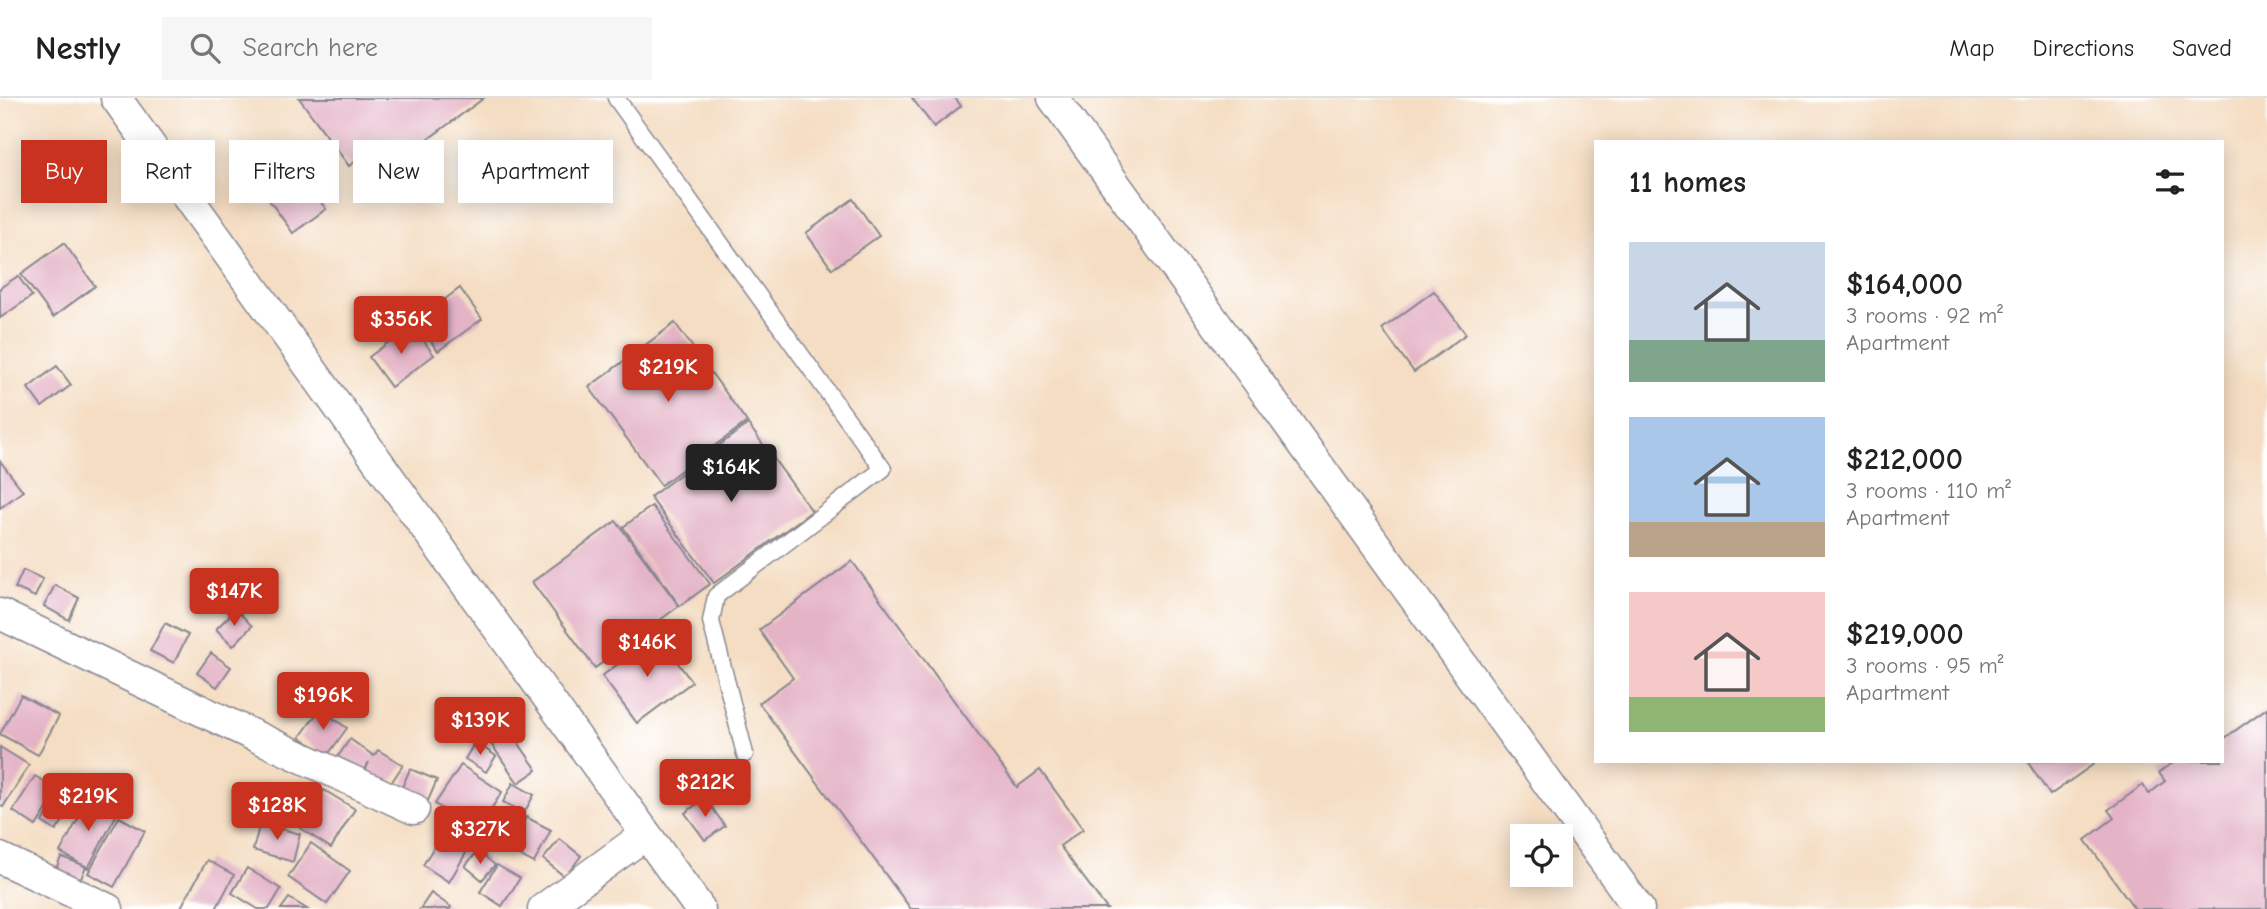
<!DOCTYPE html>
<meta charset="utf-8">
<style>
:root{--surface:#fff;--page:#f6f6f6;--text:#222;--muted:#767676;--line:#e0e0e0;--accent:#c8321e}
body{margin:0;font-family:"Comic Neue",sans-serif;background:var(--page);color:var(--text);height:100vh;display:flex;flex-direction:column;font-size:26px;white-space:nowrap}
*{box-sizing:border-box;margin:0}
p{font-size:23px;color:var(--muted)}
.icon{flex:none;width:38px;height:38px;fill:none;stroke:currentColor;stroke-width:2;stroke-linecap:round;stroke-linejoin:round}
.map{position:relative;flex:1;overflow:hidden}
.side{position:absolute;left:1594px;top:42px;width:630px;height:623px;display:flex;flex-direction:column;background:var(--surface);border-radius:0px;box-shadow:0 4px 18px #0003}
.side>*{flex:none}
.hud{position:absolute;left:21px;top:42px;width:665px;height:63px;display:flex;gap:14px}
.buttons{position:absolute;left:1510px;top:726px;display:grid;gap:14px}
.buttons a{display:grid;place-items:center;width:63px;height:63px;border-radius:0px;background:var(--surface);box-shadow:0 4px 18px #0003;font-size:35px}
.price{position:absolute;translate:-50% -60px;padding:0 16px;border-radius:7px;background:var(--accent);color:#fff;font-size:23px;line-height:46px;filter:drop-shadow(0 2px 4px #0008)}
.price::after{content:'';position:absolute;left:50%;top:42px;width:21px;height:16px;margin-left:-10px;background:inherit;clip-path:polygon(0 0,100% 0,50% 100%)}
.price.on{background:#222;color:#fff}
ul{padding:0;list-style:none}
li{display:flex;align-items:center;gap:21px;height:175px;padding:0 35px}
li span{display:grid;place-items:center;flex:none;width:196px;height:140px;border-radius:0px;color:#555}
li>.icon{margin-inline-start:auto}
span .icon{width:84px;height:84px;fill:#fffc;stroke-width:1}
li b{font-size:30px}
h2{display:flex;justify-content:space-between;align-items:center;height:84px;padding:0 35px;font-size:30px}
.tag{padding:0 24px;border-radius:0px;background:var(--surface);box-shadow:0 4px 18px #0003;font-size:24px;line-height:63px}
.tag.on{background:var(--accent);color:#fff}
header{display:flex;align-items:center;gap:42px;box-sizing:border-box;height:98px;padding:0 35px;background:var(--surface);border-bottom:2px solid var(--line)}
header strong{font-size:33px}
nav{display:flex;gap:38px;margin-inline-start:auto;font-size:24px}
.search{width:490px;height:63px;background:var(--page);display:flex;align-items:center;gap:18px;box-sizing:border-box;padding:0 24px;border-radius:0px;color:var(--muted);font-size:26px}
.map>svg:first-child{display:block}
.building{fill:#e4b3c6}
.lines{fill:none;stroke-linecap:round;stroke-linejoin:round}
.service-casing{stroke:#888690;stroke-width:19}
.minor-casing{stroke:#888690;stroke-width:33}
.service{stroke:#fff;stroke-width:16}
.minor{stroke:#fff;stroke-width:30}
</style>
<header>
<strong>Nestly</strong>
<div class="search"><svg class="icon" aria-label="search" viewBox="0 0 24 24"><circle cx="10" cy="10" r="6"/><path d="M15 15l6 6"/></svg>Search here</div>
<nav><a>Map</a><a>Directions</a><a>Saved</a></nav>
</header>
<div class="map">
<svg width="2267" height="811" viewBox="0 0 2267 811">
<rect width="100%" height="100%" fill="#fff"/>
<filter id="ink" filterUnits="userSpaceOnUse"><feTurbulence type="fractalNoise" baseFrequency=".0143" numOctaves="2"/><feDisplacementMap in="SourceGraphic" scale="14" xChannelSelector="R" yChannelSelector="G"/><feConvolveMatrix kernelMatrix="1 2 1 2 8 2 1 2 1" color-interpolation-filters="sRGB"/></filter>
<filter id="wash" filterUnits="userSpaceOnUse"><feTurbulence type="fractalNoise" baseFrequency=".00686" numOctaves="4" result="noise"/><feDisplacementMap in="SourceGraphic" scale="28" xChannelSelector="R" yChannelSelector="G"/><feGaussianBlur stdDeviation="1.57" result="paint"/><feColorMatrix in="noise" values="0 0 0 0 0 0 0 0 0 0 0 0 0 0 0 0 0 1.4 0 .05"/><feComposite in="paint" operator="in"/></filter>
<g filter="url(#wash)">
<rect width="100%" height="100%" fill="#f4ddc2"/>
<g id="blocks">
<g class="building">
<polygon points="299,0 484,0 394,66 379,46 349,68"/>
<polygon points="912,0 955,0 961,8 934,29"/>
<polygon points="296,71 326,111 293,135 264,95"/>
<polygon points="853,101 879,138 832,171 806,135"/>
<polygon points="64,145 95,188 53,219 21,176"/>
<polygon points="18,178 32,198 0,220 0,190"/>
<polygon points="460,190 482,221 438,253 416,223"/>
<polygon points="1434,193 1466,236 1414,274 1382,231"/>
<polygon points="675,225 747,324 661,387 589,289"/>
<polygon points="412,227 434,257 391,289 369,259"/>
<polygon points="57,268 71,287 42,309 28,290"/>
<polygon points="748,326 812,413 714,485 650,399"/>
<polygon points="0,363 23,393 0,410"/>
<polygon points="652,408 710,486 680,508 623,429"/>
<polygon points="616,423 679,508 595,570 532,484"/>
<polygon points="852,463 1017,689 1040,672 1083,731 1060,748 1107,811 911,811 759,605 793,580 759,532"/>
<polygon points="23,472 43,481 35,499 15,490"/>
<polygon points="55,487 79,500 69,522 44,508"/>
<polygon points="236,511 252,528 233,548 216,531"/>
<polygon points="165,525 188,537 174,565 150,553"/>
<polygon points="657,537 692,584 637,625 602,578"/>
<polygon points="211,555 231,569 217,589 197,575"/>
<polygon points="21,597 59,618 38,657 0,636"/>
<polygon points="2267,610 2267,811 2135,811 2085,742 2114,720 2108,712 2143,687 2149,696 2165,683 2159,675 2175,663 2222,663 2222,642"/>
<polygon points="320,611 347,630 327,658 300,639"/>
<polygon points="502,621 537,672 518,685 483,634"/>
<polygon points="350,641 374,658 378,652 403,667 389,688 365,673 369,664 361,676 337,660"/>
<polygon points="475,644 496,658 486,674 465,661"/>
<polygon points="0,649 29,667 3,709 0,707"/>
<polygon points="2027,663 2098,663 2050,697"/>
<polygon points="461,667 502,694 477,733 435,706"/>
<polygon points="410,671 437,682 427,705 400,694"/>
<polygon points="35,678 59,692 36,728 13,713"/>
<polygon points="513,685 534,697 524,715 503,704"/>
<polygon points="324,692 355,711 331,750 300,730"/>
<polygon points="61,695 75,705 56,733 42,724"/>
<polygon points="705,700 725,728 705,742 685,715"/>
<polygon points="89,701 117,716 88,770 60,754"/>
<polygon points="119,719 145,733 114,789 88,775"/>
<polygon points="526,719 551,732 534,765 509,752"/>
<polygon points="260,725 300,736 293,764 253,752"/>
<polygon points="440,739 466,755 449,784 423,767"/>
<polygon points="560,741 581,758 565,779 543,761"/>
<polygon points="311,745 350,773 327,806 288,779"/>
<polygon points="478,753 495,767 482,782 465,768"/>
<polygon points="61,759 86,768 78,788 53,778"/>
<polygon points="207,762 234,777 216,811 180,811"/>
<polygon points="497,767 520,780 502,808 480,794"/>
<polygon points="247,770 281,791 269,811 258,811 232,795"/>
<polygon points="431,795 451,809 450,811 420,811"/>
<polygon points="289,800 307,811 281,811"/>
</g>
</g>
</g>
<g filter="url(#ink)">
<use href="#blocks" fill-opacity="0" stroke="#888690" stroke-width="2"/>
<g class="lines">
<g class="service-casing">
<polyline id="service" points="616,0 883,371 716,498 711,523 745,656"/>
</g>
<g class="minor-casing">
<g id="minor">
<polyline points="116,0 700,811"/>
<polyline points="1053,0 1639,811"/>
<polyline points="0,516 244,633 414,711"/>
<polyline points="0,760 108,811"/>
<polyline points="543,811 645,737"/>
</g>
</g>
<use href="#service" class="service"/>
<use href="#minor" class="minor"/>
</g>
</g>
</svg>
<div class="buttons">
<a><svg class="icon" aria-label="locate" viewBox="0 0 24 24"><circle cx="12" cy="12" r="6"/><path d="M12 2v4M12 18v4M2 12h4M18 12h4"/></svg></a>
</div>
<b class="price" style="left:401px;top:258px">$356K</b>
<b class="price" style="left:668px;top:306px">$219K</b>
<b class="price on" style="left:731px;top:406px">$164K</b>
<b class="price" style="left:234px;top:530px">$147K</b>
<b class="price" style="left:647px;top:581px">$146K</b>
<b class="price" style="left:323px;top:634px">$196K</b>
<b class="price" style="left:480px;top:659px">$139K</b>
<b class="price" style="left:705px;top:721px">$212K</b>
<b class="price" style="left:88px;top:735px">$219K</b>
<b class="price" style="left:277px;top:744px">$128K</b>
<b class="price" style="left:480px;top:768px">$327K</b>
<div class="hud">
<a class="tag on">Buy</a>
<a class="tag">Rent</a>
<a class="tag">Filters</a>
<a class="tag">New</a>
<a class="tag">Apartment</a>
</div>
<section class="side">
<h2>11 homes<svg class="icon" aria-label="filters" viewBox="0 0 24 24"><path d="M4 7h16M4 17h16"/><circle cx="9" cy="7" r="2"/><circle cx="15" cy="17" r="2"/></svg></h2>
<ul>
<li><span style="background:linear-gradient(#c9d6e8 70%,#7fa58c 0)"><svg class="icon" aria-label="home" viewBox="0 0 24 24"><path d="M3 11l9-7 9 7M6 9v11h12V9"/></svg></span><div><b>$164,000</b><p>3 rooms · 92 m²</p><p>Apartment</p></div></li>
<li><span style="background:linear-gradient(#a9c7e8 75%,#b9a48a 0)"><svg class="icon" aria-label="home" viewBox="0 0 24 24"><path d="M3 11l9-7 9 7M6 9v11h12V9"/></svg></span><div><b>$212,000</b><p>3 rooms · 110 m²</p><p>Apartment</p></div></li>
<li><span style="background:linear-gradient(#f6c9c9 75%,#8fb573 0)"><svg class="icon" aria-label="home" viewBox="0 0 24 24"><path d="M3 11l9-7 9 7M6 9v11h12V9"/></svg></span><div><b>$219,000</b><p>3 rooms · 95 m²</p><p>Apartment</p></div></li>
</ul>
</section>
</div>
